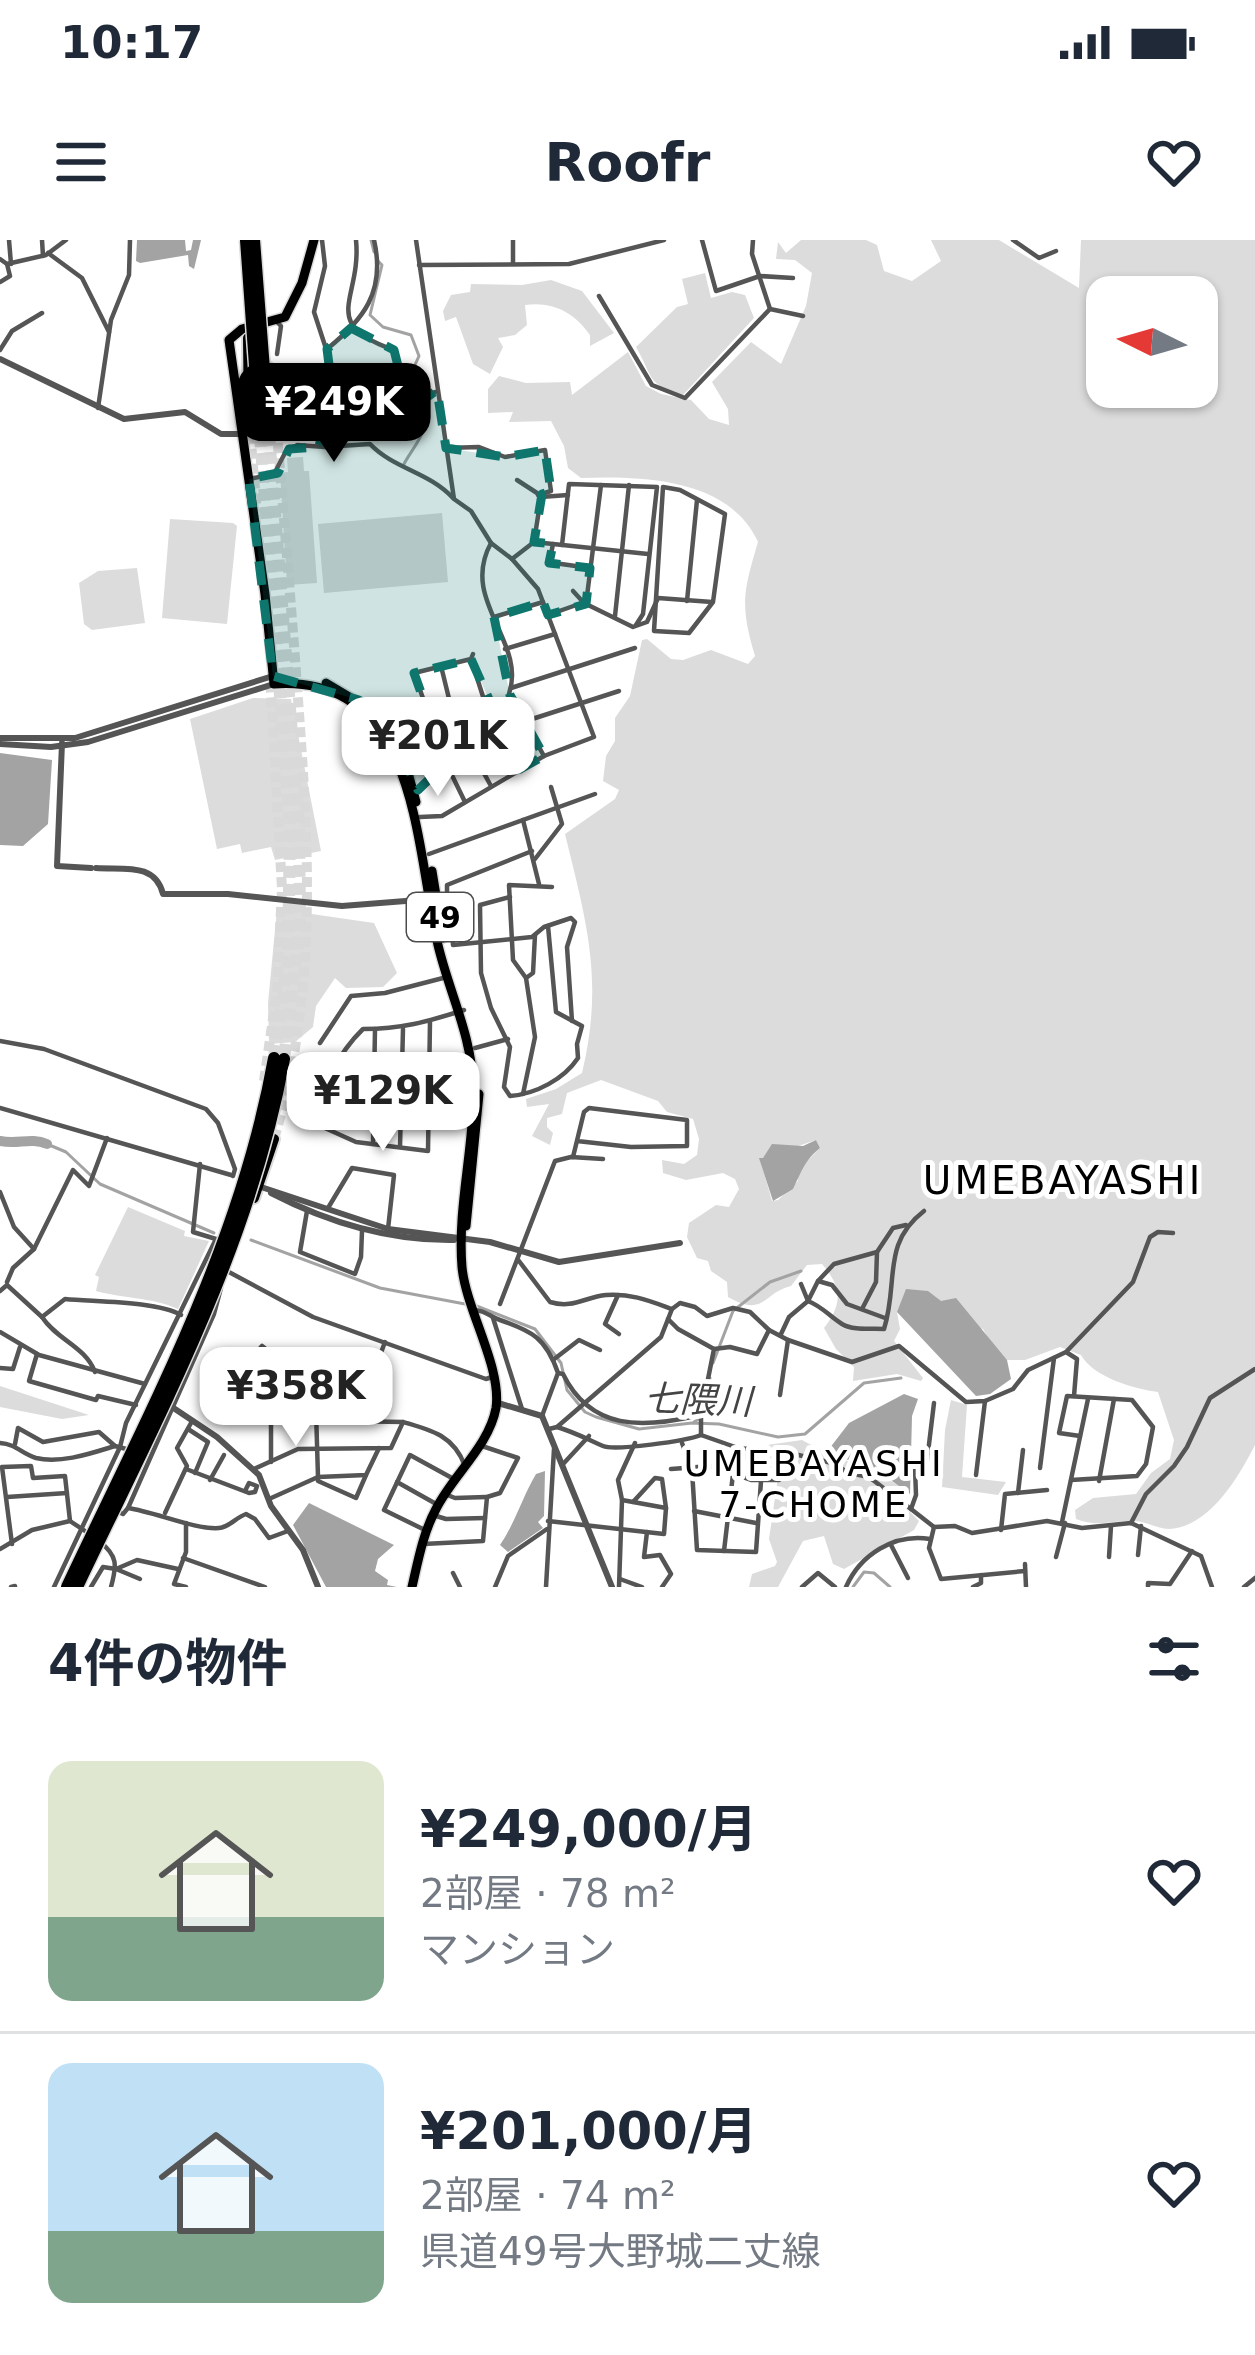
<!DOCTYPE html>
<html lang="ja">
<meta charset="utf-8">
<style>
:root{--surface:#fff;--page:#f6f6f7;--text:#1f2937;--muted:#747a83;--line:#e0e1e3;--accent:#000}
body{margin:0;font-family:"DejaVu Sans","Noto Sans JP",sans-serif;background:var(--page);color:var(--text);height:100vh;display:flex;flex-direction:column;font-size:45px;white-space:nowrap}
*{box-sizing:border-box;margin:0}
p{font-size:39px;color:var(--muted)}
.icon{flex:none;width:66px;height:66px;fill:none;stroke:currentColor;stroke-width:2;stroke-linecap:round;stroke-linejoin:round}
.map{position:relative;height:1347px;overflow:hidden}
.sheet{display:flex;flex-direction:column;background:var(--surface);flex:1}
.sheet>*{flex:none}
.needle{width:78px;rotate:275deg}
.fabs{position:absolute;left:1086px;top:36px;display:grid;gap:24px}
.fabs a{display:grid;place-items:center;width:132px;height:132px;border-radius:24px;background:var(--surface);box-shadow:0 3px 9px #0004;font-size:60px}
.price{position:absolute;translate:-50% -102px;padding:0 27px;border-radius:24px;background:#fff;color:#222;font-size:39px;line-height:78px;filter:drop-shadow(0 3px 6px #0008)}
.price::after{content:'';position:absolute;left:50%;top:72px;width:36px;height:27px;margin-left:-18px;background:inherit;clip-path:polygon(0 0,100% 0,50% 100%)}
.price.current{background:var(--accent);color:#fff}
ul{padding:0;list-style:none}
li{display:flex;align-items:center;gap:36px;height:300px;padding:0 48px}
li+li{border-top:3px solid var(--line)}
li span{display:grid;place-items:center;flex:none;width:336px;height:240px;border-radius:24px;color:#555}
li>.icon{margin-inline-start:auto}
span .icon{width:144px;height:144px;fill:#fffc;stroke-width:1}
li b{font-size:51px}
h2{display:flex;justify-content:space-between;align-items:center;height:144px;padding:0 48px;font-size:51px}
.status{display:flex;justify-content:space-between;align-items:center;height:84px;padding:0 60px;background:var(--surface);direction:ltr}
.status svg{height:33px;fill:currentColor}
header{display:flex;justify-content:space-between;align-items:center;height:156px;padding:0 48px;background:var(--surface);font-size:54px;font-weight:700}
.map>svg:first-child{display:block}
.green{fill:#dcdcdc;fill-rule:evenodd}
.water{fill:#a3a3a3}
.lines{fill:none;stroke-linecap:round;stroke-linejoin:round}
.stream{stroke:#a3a3a3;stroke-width:3}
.river{stroke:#a3a3a3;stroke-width:10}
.trunk-tunnel{stroke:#d9d9d9;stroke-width:10;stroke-dasharray:10 5;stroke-linecap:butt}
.motorway-tunnel{stroke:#d9d9d9;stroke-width:12;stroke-dasharray:12 6;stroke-linecap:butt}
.primary-casing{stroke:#dbdbdb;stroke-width:12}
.trunk-casing{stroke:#dbdbdb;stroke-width:14}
.minor{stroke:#555;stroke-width:4.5}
.tertiary{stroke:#555;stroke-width:6}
.primary{stroke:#000;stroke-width:9}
.trunk{stroke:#000;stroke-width:10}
.motorway-bridge-casing{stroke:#dbdbdb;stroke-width:15;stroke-linecap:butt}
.motorway-bridge{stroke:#000;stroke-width:12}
.marked{fill:#0f766e;fill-opacity:0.2;stroke:#0f766e;stroke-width:9;stroke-dasharray:24 15;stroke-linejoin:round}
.labels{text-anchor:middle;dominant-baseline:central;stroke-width:10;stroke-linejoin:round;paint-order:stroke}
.shield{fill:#fff;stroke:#4c4c4c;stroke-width:3}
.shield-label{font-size:30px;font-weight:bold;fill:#000}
.water-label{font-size:36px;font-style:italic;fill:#444;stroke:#fff}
.neighbourhood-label{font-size:36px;letter-spacing:3px;fill:#000;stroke:#fff}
.quarter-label{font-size:39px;letter-spacing:3px;fill:#000;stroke:#fff}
</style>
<div class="status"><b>10:17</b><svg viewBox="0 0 49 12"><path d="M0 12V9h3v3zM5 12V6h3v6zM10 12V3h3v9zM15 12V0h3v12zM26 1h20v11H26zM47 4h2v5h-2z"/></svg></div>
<header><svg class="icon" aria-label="menu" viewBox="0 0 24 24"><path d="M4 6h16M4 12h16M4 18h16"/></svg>Roofr<svg class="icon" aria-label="heart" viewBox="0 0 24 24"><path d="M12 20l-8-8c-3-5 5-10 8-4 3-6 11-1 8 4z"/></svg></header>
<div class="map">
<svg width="1255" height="1347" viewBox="0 0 1255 1347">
<rect width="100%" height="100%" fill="#fff"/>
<g class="green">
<path d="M801,0H866L877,5L884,31L912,41L941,21L931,0H999L1079,48L1081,0H1255V1205C1239,1236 1210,1287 1169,1289C1156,1289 1145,1280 1132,1281C1112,1281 1095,1287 1076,1279L1075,1270L1093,1258L1136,1254L1151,1233L1170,1219L1174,1200L1158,1152C1134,1149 1093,1137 1081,1115L1060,1107L1025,1120H1007L992,1105L983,1089L897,1072L900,1089L894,1101L923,1138L921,1141L897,1134L853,1141L854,1127L836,1109L824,1088C843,1064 842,1047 822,1024L807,1025L791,1046C762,1053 765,1078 728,1057L727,1042L711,1031L708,1021L697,1018L687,997L689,983L716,965L729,967L739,949L735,939L723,933L686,940L663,933L662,920L684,924L697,915L699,899L693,879L667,872L658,861L601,840L567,853L562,874L547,878V887L553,893L550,905L532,896L549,864L527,867L526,859L556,849L582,833C604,741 587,684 565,594L615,559L619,550L603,541L606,516L615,501V478L630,456L642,400L647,399L671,419L683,420L711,410L748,424L755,416C740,365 743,353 758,302C729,238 642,236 581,238L568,228L564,206L551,181L509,182L513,172L488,173V149L499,136L526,143L570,142L572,155L628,112L646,146L661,154L691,160L709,179L729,185L728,169L712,142L751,102L781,124L806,66L812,33L795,20L776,19L778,2L786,13ZM1107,57H1197V147H1107ZM816,900L820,908L798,930V941L778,960L772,961L760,919Z"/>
<path d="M705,33L711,58L732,52L745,55L754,78L683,155C646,145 653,136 636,107L677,67L688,64L682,39Z"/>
<path d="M551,40L582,51L614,93L590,106V95C574,72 552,61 525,65L527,85L515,95L498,98L503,107L490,134L473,124L456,77L445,81L443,71L451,55L470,52L471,44L522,45Z"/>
<polygon points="303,217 304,231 309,231 317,343 287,345 280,233 288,232 287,218"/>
<polygon points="442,273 448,342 324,353 318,284"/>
<polygon points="170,279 233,283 237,286 227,384 162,378"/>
<polygon points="137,328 145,383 92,390 84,384 79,343 98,331"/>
<polygon points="253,458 291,459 321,611 275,620 271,607 242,613 240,604 217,609 190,479"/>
<polygon points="277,669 374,683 397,733 383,747 346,748 335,738 316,766 313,787 295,802 269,804 268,763"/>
<path d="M128,967L185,991L184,996L209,1001L178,1069C151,1057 125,1059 96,1051L99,1037L95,1035Z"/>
<polygon points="0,1146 89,1175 62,1179 0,1167"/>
<polygon points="951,1160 967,1165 962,1237 1006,1242 998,1255 942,1247 945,1190"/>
<path d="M802,1200C836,1219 872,1227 905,1250L907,1269L919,1281L914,1290L844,1329L833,1324L824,1296L803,1301L778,1347H749L752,1334L775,1326L777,1322L769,1299L779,1230L731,1216L760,1206Z"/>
</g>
<g class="water">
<polygon points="137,0 185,0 186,11 191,10 193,0 201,0 194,29 189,26 188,15 140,23 136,21"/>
<polygon points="0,513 52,520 48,584 23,606 0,605"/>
<path d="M816,900L820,908C804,921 802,931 793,949L773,961L759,918H763L772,904L803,906Z"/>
<polygon points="906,1049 928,1051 941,1061 956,1058 1007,1120 1011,1139 990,1154 976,1156 897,1072"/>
<polygon points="904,1154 918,1159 912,1176 910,1254 874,1228 826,1213 849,1183"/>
<path d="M545,1231L544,1276L538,1282L543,1288L508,1312L500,1305C515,1283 522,1258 536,1234Z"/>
<polygon points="309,1263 394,1305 378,1319 375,1331 388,1340 387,1345 397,1347 326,1347 293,1285"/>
</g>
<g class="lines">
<g class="stream">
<polyline points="371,0 374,12"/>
<path d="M378,21L382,25L370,75L383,87L411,95L419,116L414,127L400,138C405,151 412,150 420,160C437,183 414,205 404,224"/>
<polyline points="47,904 66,912 100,944 214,993"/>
<polyline points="251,1000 380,1048 465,1064"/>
<polyline points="474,1065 535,1089 561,1123 567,1150 585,1172 596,1177 639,1189 692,1183 719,1184 778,1197 805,1194 864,1143 901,1138"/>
<polyline points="713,1123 733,1071 770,1042 801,1031"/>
<polyline points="694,1182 703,1176 710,1138"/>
<polyline points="853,1347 864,1332 874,1333 890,1347"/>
</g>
<path class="river" d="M0,901C18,905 30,897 47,904"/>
<g class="trunk-tunnel">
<polyline points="249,179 257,273"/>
<polyline points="264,841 277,751 282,649 270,435"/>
<path d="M274,899C315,762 310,628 300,487C293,389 285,291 277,193"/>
</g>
<g class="motorway-tunnel">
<polyline points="269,194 299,586 300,687 284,819"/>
<polyline points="260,195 290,586 288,717 274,818"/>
</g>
<g class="primary-casing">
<g id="primary">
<path d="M314,0L302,43L285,77L242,89L229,100L265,354L274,444C419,434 415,606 438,705C449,752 472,796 473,846C475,906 457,967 462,1027C466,1070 502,1127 496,1168C489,1206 453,1235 436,1269C423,1293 418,1321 412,1347"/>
<polyline points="326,443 368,468"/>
<polyline points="391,494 404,518 416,562"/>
<polyline points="432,631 443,698"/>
<polyline points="466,986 479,854"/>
</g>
</g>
<g class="trunk-casing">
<g id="trunk">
<polyline points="248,98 249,179"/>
<polyline points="269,128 277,193"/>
<polyline points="254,958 274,899"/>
</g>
</g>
<g class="minor">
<polyline points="9,0 11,24"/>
<polyline points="42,0 43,16"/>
<path d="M322,0L325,26L314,72L332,127V148L323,170L320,193L325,207L370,204C394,229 429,232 453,258"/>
<path d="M356,0C362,60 317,83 394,110L398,127L369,145L353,175L360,188"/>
<polyline points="416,0 454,259 471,271 491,303 512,319 538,349 594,497 544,516 442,576 420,577"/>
<polyline points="702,0 716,51 760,36 793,38"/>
<polyline points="753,0 752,14 770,69"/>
<polyline points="1013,0 1039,18 1056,11"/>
<polyline points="48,13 82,38 109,92"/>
<polyline points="0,19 7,24 10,36 0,42"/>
<polyline points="7,24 46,15 66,0"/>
<polyline points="513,24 513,0"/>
<polyline points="419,25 569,24 664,0"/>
<polyline points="599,56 652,145 685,158 770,69 803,76"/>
<path d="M327,109C363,80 386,52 374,0"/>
<polyline points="0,110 12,91 42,73"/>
<polyline points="277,114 281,86 277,82"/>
<polyline points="98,168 111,80 129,35 130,0"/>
<polyline points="446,208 479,207 505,217 545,210 551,251 538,255"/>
<polyline points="249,239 274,234 285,213 297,205 325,207 435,152"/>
<polyline points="517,240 537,253"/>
<polygon points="663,247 680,250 725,274 713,362 689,393 654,391"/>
<polyline points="534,302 648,314"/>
<path d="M491,303C459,361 527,401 509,454L544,516"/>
<polyline points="553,304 550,319 554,323 590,328"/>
<polyline points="562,305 569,244 657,247 643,374 636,385"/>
<polyline points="512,319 534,302 541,257 568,255"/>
<polyline points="573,351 584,363 633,387 647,382 658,358 712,362"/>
<polyline points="687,361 697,260"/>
<polyline points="586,364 601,245"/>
<polyline points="548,375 582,363"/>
<polyline points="615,376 629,245"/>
<polyline points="494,377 543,362"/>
<polyline points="505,409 555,394"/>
<polyline points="471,419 486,466 520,528"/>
<polyline points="441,426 454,479 491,546"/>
<polyline points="511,448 635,408"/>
<polyline points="526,481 619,451"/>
<polyline points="432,486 495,462"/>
<polyline points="413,550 418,550 444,524"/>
<polyline points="465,562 446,523 414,433 471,419 473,414"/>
<polyline points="523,580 539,644"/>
<polyline points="429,614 595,554"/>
<polyline points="535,619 562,584 551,547"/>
<path d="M510,657L480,665L481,733L491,768L510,807L504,847L510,856C536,854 564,839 578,818L577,804L582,786L556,772L548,686"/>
<polyline points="447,658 447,645 532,611"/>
<polyline points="438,659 450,660 453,705 532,697 544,687 571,678 575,682 567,707 572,781"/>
<polyline points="526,738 533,733 535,695"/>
<path d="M430,781L428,911L356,902L316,884C316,853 341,810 363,789C401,789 427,782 464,770"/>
<polyline points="0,801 44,809 206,869 218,883 235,929 233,936"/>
<polyline points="320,803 351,756 385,753 447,737"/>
<polyline points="475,808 508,799"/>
<polyline points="331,839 473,840"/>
<polyline points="523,854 535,797 526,738 513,720 509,645 552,647"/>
<polyline points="0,868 231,935"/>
<polyline points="373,904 375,789"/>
<polyline points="400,907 403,789"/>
<polyline points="573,917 584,872 589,868 687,880 687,906 631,907 577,901"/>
<polyline points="0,952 14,987 34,1009"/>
<polyline points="328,968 352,928 394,935 388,989"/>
<polyline points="307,971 300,1012 355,1034 361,1017 362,991"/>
<path d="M519,1021L550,1062C573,1069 585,1057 606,1055C631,1053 650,1061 672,1069"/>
<polyline points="227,1031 313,1077 486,1139 492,1137"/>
<polyline points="818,1041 832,1045 847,1064 885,1078"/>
<polyline points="7,1042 13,1028 34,1009 73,930 89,946 107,898"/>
<polyline points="801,1044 808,1061 818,1041 834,1024 877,1012 893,988 906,985"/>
<path d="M0,1051L7,1045L42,1077L65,1059C97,1062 156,1061 181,1075"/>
<polyline points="618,1055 605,1084 619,1094"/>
<polyline points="500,1064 555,921 571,917 603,919"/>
<polyline points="862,1069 876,1042 877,1012"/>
<path d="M472,1070C486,1070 488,1076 500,1080C532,1091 546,1098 558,1133L542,1176"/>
<path d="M42,1077C57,1100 85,1106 95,1132"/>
<polyline points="493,1078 522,1169"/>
<polyline points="0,1092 39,1115 145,1144"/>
<path d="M781,1094L789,1077L808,1061C823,1067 829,1076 842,1084C854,1091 871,1088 884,1089C899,1042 881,1004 924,971"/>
<polyline points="714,1109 730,1107 757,1114 769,1090"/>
<polyline points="1067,1111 1133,1042 1150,997 1158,992 1173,993"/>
<polyline points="37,1114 29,1141 96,1160 98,1156 136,1165"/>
<polyline points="553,1120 579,1100 600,1110"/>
<polyline points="0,1128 13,1129 20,1107"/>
<path d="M558,1133L563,1134C591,1191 643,1188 696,1176L701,1174L714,1109L678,1089L668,1079"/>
<polyline points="243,1143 303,1148 346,1163 342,1177"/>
<polyline points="780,1155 788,1100"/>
<path d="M316,1182L239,1176L248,1122L262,1106C290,1132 333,1130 370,1142L385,1102"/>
<path d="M557,1187C574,1192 587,1199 603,1206C615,1211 686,1201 701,1195L738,1208L790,1213L832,1223L849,1233L869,1237L911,1269"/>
<polyline points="188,1189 208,1202 195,1233"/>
<polyline points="549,1189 557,1187 661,1097 672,1069 680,1063 695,1067 707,1076 733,1068 750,1072 769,1090 788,1100 852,1122 899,1106 966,1162 985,1161 1013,1149 1028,1130 1066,1112 1077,1119 1074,1156"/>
<polyline points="701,1195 701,1174"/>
<path d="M0,1203C16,1204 22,1214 36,1218C61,1224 92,1213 115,1206"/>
<polyline points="682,1203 692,1230 697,1310 756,1312 761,1241"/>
<polyline points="15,1204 18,1188 43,1202 99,1192 115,1206 130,1210"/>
<polyline points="379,1208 366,1235 318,1237 316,1171 344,1181 403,1182"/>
<polyline points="271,1222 271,1180"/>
<polyline points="564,1223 589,1196"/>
<polyline points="1040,1228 1054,1118"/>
<polyline points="186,1229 249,1253 255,1252 257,1246 249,1243 246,1249"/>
<path d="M254,1229L298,1209L391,1208L403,1182C432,1190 454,1196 465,1226"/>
<polyline points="671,1229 711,1226 751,1240 779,1240"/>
<polyline points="976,1235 985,1161"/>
<polyline points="210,1240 224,1215"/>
<polyline points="1071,1240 1137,1236 1146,1224 1153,1187 1132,1160 1067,1156 1059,1193 1080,1196"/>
<polyline points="1099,1241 1114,1159"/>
<polyline points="397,1242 438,1265"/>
<polyline points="1018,1253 1023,1210"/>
<polyline points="445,1254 455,1258 486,1257"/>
<polyline points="7,1257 67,1253"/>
<polyline points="269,1259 318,1237 318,1241 356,1258 366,1235"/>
<polyline points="622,1260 666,1268 662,1239 655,1238 633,1262"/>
<polyline points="128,1268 214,1074 221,1048"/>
<path d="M115,1271L123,1274L128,1268C155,1272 196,1290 219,1288C230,1287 235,1278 246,1274L255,1279L269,1298L288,1291"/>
<polyline points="694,1271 756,1283"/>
<polyline points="165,1273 187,1226 177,1208 191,1183"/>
<polyline points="433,1275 446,1279 485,1278"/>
<polyline points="548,1281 664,1294 666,1268"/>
<polyline points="1062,1282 1088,1159"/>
<polyline points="1131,1283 1146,1254 1174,1226 1187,1207 1210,1158 1255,1129"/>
<polyline points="934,1287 911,1269 916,1255 915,1228 926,1229 934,1163"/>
<polyline points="1001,1290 1005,1254 1047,1250"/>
<polyline points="427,1291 384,1270 410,1215 452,1238"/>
<polyline points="647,1292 644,1317 660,1315 671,1334 662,1347"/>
<path d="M99,1301C118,1316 117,1325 111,1347"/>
<polyline points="12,1304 2,1227 31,1226 33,1238 65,1236 70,1281"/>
<polyline points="423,1304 483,1301 487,1257 500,1253 518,1218 482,1206"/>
<polyline points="891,1305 908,1338"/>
<polyline points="0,1309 32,1290 70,1281 85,1291"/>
<polyline points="724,1311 733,1234"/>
<polyline points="1138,1315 1141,1286"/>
<polyline points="1056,1317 1065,1283"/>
<polyline points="1109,1317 1111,1286"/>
<polyline points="183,1318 265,1347"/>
<polyline points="1025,1324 1026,1347"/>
<polyline points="116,1329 140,1339"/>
<polyline points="1025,1331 941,1339 929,1308 934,1287 955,1286 972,1293 1047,1281 1082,1288 1131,1283 1201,1316 1212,1347"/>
<polyline points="453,1333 460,1347"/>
<polyline points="620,1339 642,1347"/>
<polyline points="11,1347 15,1346"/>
<polyline points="54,1347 120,1207 126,1183 216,999 193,992 200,924"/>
<polyline points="91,1347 103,1327 116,1329 137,1320 178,1329"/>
<polyline points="186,1347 174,1344 186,1312 186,1283"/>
<polyline points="495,1347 508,1316 547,1289"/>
<polyline points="546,1347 554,1209"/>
<polyline points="619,1347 622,1260 618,1240 635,1203"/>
<polyline points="802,1347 818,1333 835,1347"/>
<path d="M846,1347C860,1315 894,1293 930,1299"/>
<polyline points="973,1347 981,1343 981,1335"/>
<polyline points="1148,1347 1148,1343 1170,1344 1192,1311"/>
<polyline points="1244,1347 1255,1338"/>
</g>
<g class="tertiary">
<polyline points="0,119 124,179 185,172 221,194 241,194"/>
<polyline points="0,498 75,498 273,436"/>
<polyline points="62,503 57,626 91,628"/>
<polyline points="0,504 51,507 88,502 274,444"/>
<path d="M96,628C124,630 155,622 163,654H228L342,666L431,659"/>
<polyline points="258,946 388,989 490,1002 559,1022 680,1003"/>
<path d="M271,953C329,983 388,1001 454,1000"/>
<polyline points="498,1163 542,1176 612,1347"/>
<polyline points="172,1167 217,1197 259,1235 271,1266 303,1310 318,1347"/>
</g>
<use href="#primary" class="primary"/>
<use href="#trunk" class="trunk"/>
<g class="motorway-bridge-casing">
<g id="motorway-bridge">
<polyline points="246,0 260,195"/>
<polyline points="254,0 269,194"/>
<path d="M67,1347C148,1175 241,1006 274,818"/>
<path d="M77,1347C158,1176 250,1007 284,819"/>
</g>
</g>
<use href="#motorway-bridge" class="motorway-bridge"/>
</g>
<path class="marked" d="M351,88L394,110L409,170L437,150L446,208L505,217L545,210L551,251L542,254L534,302L553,304L549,323L590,328L586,364L548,375L543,362L494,377L510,455L544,516L520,529L471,419L414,433L446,523L418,550L395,500L359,460L273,436L249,239L278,233L289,209L319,207L332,148L327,109Z"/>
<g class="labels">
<rect class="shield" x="407" y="653" width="66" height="48" rx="9"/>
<g class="shield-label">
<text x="440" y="677">49</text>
</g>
<g class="water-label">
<text transform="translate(698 1160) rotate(2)">七隈川</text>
</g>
<g class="neighbourhood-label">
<text x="814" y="1223">UMEBAYASHI<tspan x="814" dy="41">7-CHOME</tspan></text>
</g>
<g class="quarter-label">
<text x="1063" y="940">UMEBAYASHI</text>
</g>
</g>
</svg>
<div class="fabs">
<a><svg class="needle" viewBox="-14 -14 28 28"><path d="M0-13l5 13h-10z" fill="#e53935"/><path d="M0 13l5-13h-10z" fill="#747a83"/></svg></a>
</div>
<b class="price current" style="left:334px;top:225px">¥249K</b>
<b class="price" style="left:438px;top:559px">¥201K</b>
<b class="price" style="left:383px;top:914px">¥129K</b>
<b class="price" style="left:296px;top:1209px">¥358K</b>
</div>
<section class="sheet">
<h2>4件の物件<svg class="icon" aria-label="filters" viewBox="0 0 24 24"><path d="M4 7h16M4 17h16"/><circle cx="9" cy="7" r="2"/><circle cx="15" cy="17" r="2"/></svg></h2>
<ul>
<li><span style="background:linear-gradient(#dfe7d0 65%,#7fa58c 0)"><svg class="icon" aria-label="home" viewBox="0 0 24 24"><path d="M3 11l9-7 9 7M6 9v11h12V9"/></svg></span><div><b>¥249,000/月</b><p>2部屋 · 78 m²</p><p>マンション</p></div><svg class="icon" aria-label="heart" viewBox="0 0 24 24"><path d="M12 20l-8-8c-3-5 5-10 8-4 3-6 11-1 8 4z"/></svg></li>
<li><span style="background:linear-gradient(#bfe0f5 70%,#7fa58c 0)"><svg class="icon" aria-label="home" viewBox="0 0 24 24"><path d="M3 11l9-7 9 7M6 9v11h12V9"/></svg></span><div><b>¥201,000/月</b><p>2部屋 · 74 m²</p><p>県道49号大野城二丈線</p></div><svg class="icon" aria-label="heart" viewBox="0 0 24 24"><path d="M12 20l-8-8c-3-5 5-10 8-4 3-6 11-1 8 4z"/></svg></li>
</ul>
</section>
